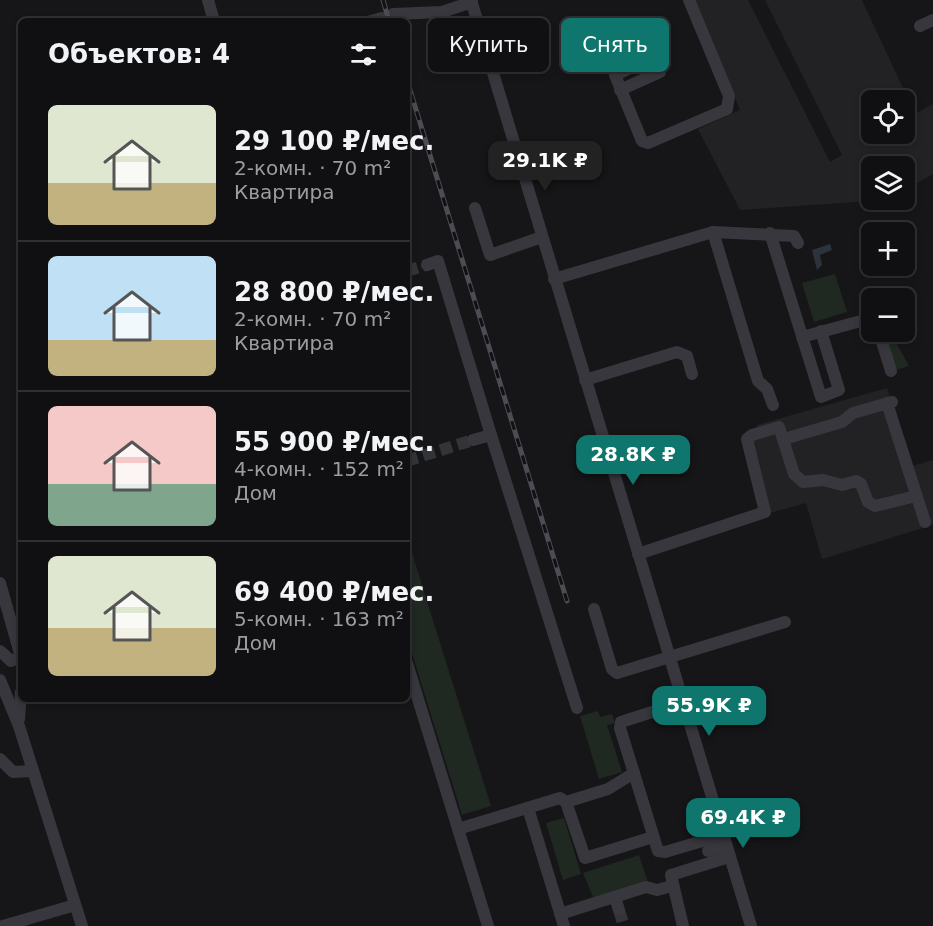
<!DOCTYPE html>
<html lang="ru">
<meta charset="utf-8">
<style>
:root{--surface:#101012;--page:#19191b;--text:#f1f3f6;--muted:#9c9d9f;--line:#303032;--accent:#0f766e}
body{margin:0;font-family:"DejaVu Sans",sans-serif;background:var(--page);color:var(--text);height:100vh;display:flex;flex-direction:column;font-size:22px;white-space:nowrap}
*{box-sizing:border-box;margin:0}
p{font-size:20px;color:var(--muted)}
.icon{flex:none;width:33px;height:33px;fill:none;stroke:currentColor;stroke-width:2;stroke-linecap:round;stroke-linejoin:round}
.map{position:relative;flex:1;overflow:hidden}
.panel{position:absolute;left:18px;top:18px;width:392px;height:684px;display:flex;flex-direction:column;background:var(--surface);border-radius:9px;box-shadow:0 3px 9px #0003,0 0 0 2px var(--line)}
.panel>*{flex:none}
.top-card{position:absolute;left:428px;top:18px;width:416px;height:54px;display:flex;gap:12px}
.buttons{position:absolute;left:861px;top:90px;display:grid;gap:12px}
.buttons a{display:grid;place-items:center;width:54px;height:54px;border-radius:9px;background:var(--surface);box-shadow:0 3px 9px #0003,0 0 0 2px var(--line);font-size:30px}
.price{position:absolute;translate:-50% -51px;padding:0 14px;border-radius:12px;background:var(--accent);color:#fff;font-size:20px;line-height:39px;filter:drop-shadow(0 2px 3px #0008)}
.price::after{content:'';position:absolute;left:50%;top:36px;width:18px;height:14px;margin-left:-9px;background:inherit;clip-path:polygon(0 0,100% 0,50% 100%)}
.price.active{background:#222;color:#fff}
ul{padding:0;list-style:none}
li{display:flex;align-items:center;gap:18px;height:150px;padding:0 30px}
li+li{border-top:2px solid var(--line)}
li span{display:grid;place-items:center;flex:none;width:168px;height:120px;border-radius:9px;color:#555}
li>.icon{margin-inline-start:auto}
span .icon{width:72px;height:72px;fill:#fffc;stroke-width:1}
li b{font-size:26px}
h2{display:flex;justify-content:space-between;align-items:center;height:72px;padding:0 30px;font-size:26px}
.pill{padding:0 21px;border-radius:9px;background:var(--surface);box-shadow:0 3px 9px #0003,0 0 0 2px var(--line);font-size:21px;line-height:54px}
.pill.active{background:var(--accent);color:#fff}
.map>svg:first-child{display:block}
.built{fill:#222225;fill-rule:evenodd}
.green{fill:#202822}
.water{fill:#2b333d}
.lines{fill:none;stroke-linecap:round;stroke-linejoin:round}
.minor-tunnel{stroke:#333438;stroke-width:12;stroke-dasharray:12 6;stroke-linecap:butt}
.minor{stroke:#37373d;stroke-width:12}
.rail-casing{stroke:#4c4d54;stroke-width:5}
.rail{stroke:#111113;stroke-width:3;stroke-dasharray:9;stroke-linecap:butt}
</style>
<div class="map">
<svg width="933" height="926" viewBox="0 0 933 926">
<rect width="100%" height="100%" fill="#161618"/>
<g class="built">
<path d="M694,0H748L830,162L842,155L765,0H862L915,114L933,104V174L905,190L904,166H872V200H885L740,210L698,129L740,110ZM872,100H904V134H872Z"/>
<polygon points="887,388 912,466 933,460 933,525 822,559 806,503 770,513 751,441 759,437 757,425"/>
</g>
<g class="green">
<polygon points="624,25 634,49 621,54 612,30"/>
<polygon points="835,274 847,312 814,322 802,283"/>
<polygon points="887,333 893,337 909,366 896,370 885,334"/>
<polygon points="406,534 491,806 462,815 407,637"/>
<polygon points="598,711 600,717 612,714 615,723 607,725 622,772 599,779 580,716"/>
<polygon points="564,818 581,874 563,880 546,823"/>
<polygon points="639,855 648,883 594,899 583,873"/>
</g>
<polygon class="water" points="830,244 832,250 820,255 822,265 817,270 812,250"/>
<g class="lines">
<g class="minor-tunnel">
<polyline points="406,271 427,265"/>
<polyline points="406,461 473,440"/>
<polyline points="619,910 624,926"/>
</g>
<g class="minor">
<polyline points="208,0 214,21"/>
<polyline points="471,0 751,926"/>
<polyline points="393,14 442,12 472,2"/>
<polyline points="371,21 382,18"/>
<polyline points="920,26 933,20"/>
<polyline points="654,57 615,75 642,141 648,143 727,109 729,96 689,0"/>
<polyline points="620,90 660,72"/>
<polyline points="475,208 490,255 542,237"/>
<polyline points="713,232 758,381 767,389 773,405"/>
<polyline points="770,233 821,397 839,390 821,331"/>
<polyline points="427,265 438,261 491,435 473,440"/>
<polyline points="554,279 713,232 794,236 798,243"/>
<polyline points="879,332 891,371"/>
<polyline points="802,337 872,318"/>
<polyline points="585,380 677,352 687,356 692,374"/>
<polyline points="887,403 925,522"/>
<polyline points="491,435 577,708"/>
<polyline points="784,439 842,422 853,413 892,402"/>
<polyline points="638,554 765,512 747,439 752,435 779,427 794,474 803,482 823,480 842,485 856,481 861,484 868,502 875,506 916,496"/>
<polyline points="0,583 21,657"/>
<polyline points="594,609 612,669 617,673 785,622"/>
<polyline points="0,651 11,661 21,657"/>
<polyline points="406,660 488,926"/>
<polyline points="0,680 19,726 82,926"/>
<polyline points="683,702 621,722 620,728 658,851 665,852 723,835"/>
<polyline points="19,719 21,692"/>
<polyline points="0,759 13,772 33,771"/>
<polyline points="566,802 585,858 653,837"/>
<polyline points="528,808 564,926"/>
<polyline points="458,829 560,798 566,802 608,789 634,773"/>
<polyline points="708,851 726,846"/>
<polyline points="615,897 619,910"/>
<polyline points="560,914 646,887 657,890 672,886"/>
<polyline points="3,926 75,905"/>
<polyline points="683,926 671,875 729,857"/>
</g>
<g class="rail-casing">
<g id="rail">
<polyline points="383,0 389,21"/>
<polyline points="406,77 567,601"/>
</g>
</g>
<use href="#rail" class="rail"/>
</g>
</svg>
<div class="buttons">
<a><svg class="icon" aria-label="locate" viewBox="0 0 24 24"><circle cx="12" cy="12" r="6"/><path d="M12 2v4M12 18v4M2 12h4M18 12h4"/></svg></a>
<a><svg class="icon" aria-label="layers" viewBox="0 0 24 24"><path d="M12 4l9 5-9 5-9-5zM3 14l9 5 9-5"/></svg></a>
<a>+</a>
<a>−</a>
</div>
<b class="price active" style="left:545px;top:192px">29.1K ₽</b>
<b class="price" style="left:633px;top:486px">28.8K ₽</b>
<b class="price" style="left:709px;top:737px">55.9K ₽</b>
<b class="price" style="left:743px;top:849px">69.4K ₽</b>
<div class="top-card">
<a class="pill">Купить</a>
<a class="pill active">Снять</a>
</div>
<section class="panel">
<h2>Объектов: 4<svg class="icon" aria-label="filters" viewBox="0 0 24 24"><path d="M4 7h16M4 17h16"/><circle cx="9" cy="7" r="2"/><circle cx="15" cy="17" r="2"/></svg></h2>
<ul>
<li><span style="background:linear-gradient(#dfe7d0 65%,#c2b280 0)"><svg class="icon" aria-label="home" viewBox="0 0 24 24"><path d="M3 11l9-7 9 7M6 9v11h12V9"/></svg></span><div><b>29 100 ₽/мес.</b><p>2-комн. · 70 m²</p><p>Квартира</p></div></li>
<li><span style="background:linear-gradient(#bfe0f5 70%,#c2b280 0)"><svg class="icon" aria-label="home" viewBox="0 0 24 24"><path d="M3 11l9-7 9 7M6 9v11h12V9"/></svg></span><div><b>28 800 ₽/мес.</b><p>2-комн. · 70 m²</p><p>Квартира</p></div></li>
<li><span style="background:linear-gradient(#f6c9c9 65%,#7fa58c 0)"><svg class="icon" aria-label="home" viewBox="0 0 24 24"><path d="M3 11l9-7 9 7M6 9v11h12V9"/></svg></span><div><b>55 900 ₽/мес.</b><p>4-комн. · 152 m²</p><p>Дом</p></div></li>
<li><span style="background:linear-gradient(#dfe7d0 60%,#c2b280 0)"><svg class="icon" aria-label="home" viewBox="0 0 24 24"><path d="M3 11l9-7 9 7M6 9v11h12V9"/></svg></span><div><b>69 400 ₽/мес.</b><p>5-комн. · 163 m²</p><p>Дом</p></div></li>
</ul>
</section>
</div>
